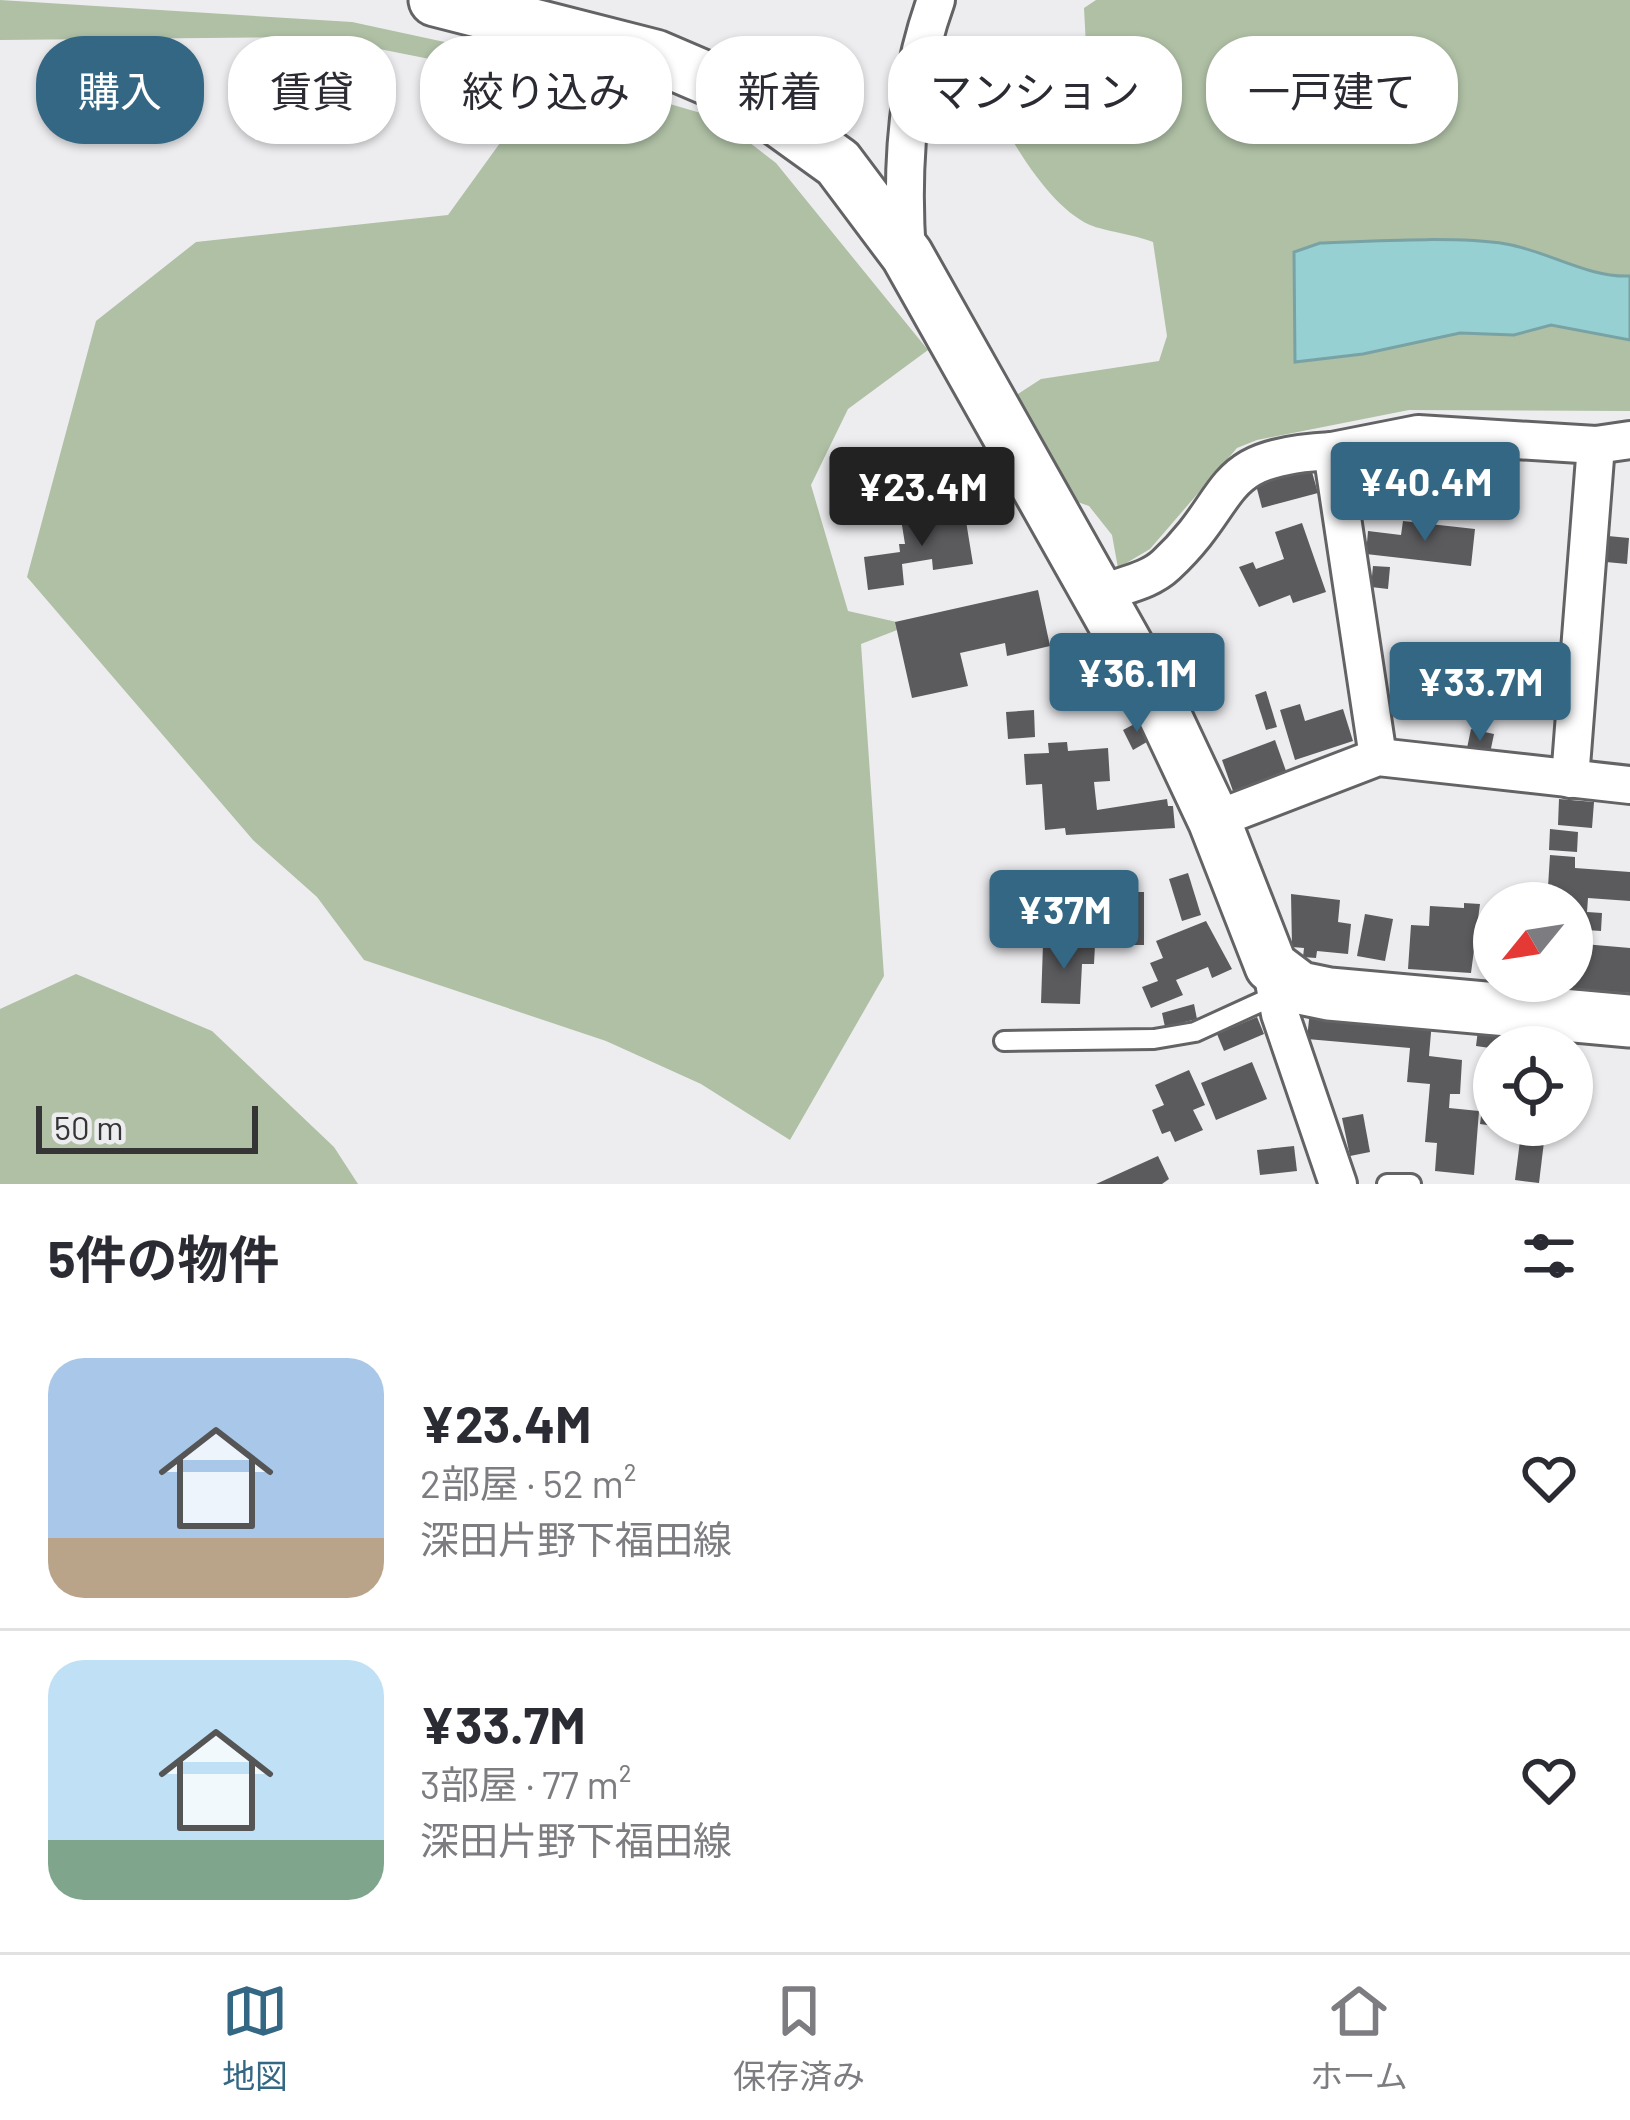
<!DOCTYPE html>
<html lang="ja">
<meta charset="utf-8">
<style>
:root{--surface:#fff;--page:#f2f2f3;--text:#2b2b33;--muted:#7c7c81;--line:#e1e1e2;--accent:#336784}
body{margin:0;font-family:Barlow,"Noto Sans JP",sans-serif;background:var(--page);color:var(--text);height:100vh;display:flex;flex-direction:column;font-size:45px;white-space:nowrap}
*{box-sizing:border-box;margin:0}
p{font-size:39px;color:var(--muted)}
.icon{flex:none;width:66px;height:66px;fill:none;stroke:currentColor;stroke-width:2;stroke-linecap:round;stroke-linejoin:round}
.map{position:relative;height:1184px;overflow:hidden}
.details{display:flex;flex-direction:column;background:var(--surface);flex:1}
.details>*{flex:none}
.hud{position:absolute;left:36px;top:36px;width:1560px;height:108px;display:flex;gap:24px}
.needle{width:78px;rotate:240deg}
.tools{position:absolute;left:1473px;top:882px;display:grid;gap:24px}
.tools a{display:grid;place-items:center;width:120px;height:120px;border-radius:50%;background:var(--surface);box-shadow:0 3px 9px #0004;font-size:60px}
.scale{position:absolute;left:36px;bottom:30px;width:222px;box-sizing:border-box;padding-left:12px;border:6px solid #353536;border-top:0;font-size:33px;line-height:42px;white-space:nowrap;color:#353536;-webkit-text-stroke:9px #ededf0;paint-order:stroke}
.price{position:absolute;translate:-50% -102px;padding:0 27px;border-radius:12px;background:var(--accent);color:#fff;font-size:39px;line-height:78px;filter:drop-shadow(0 3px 6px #0008)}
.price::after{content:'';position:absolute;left:50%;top:72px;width:36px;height:27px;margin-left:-18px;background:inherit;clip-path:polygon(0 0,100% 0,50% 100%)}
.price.active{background:#222;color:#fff}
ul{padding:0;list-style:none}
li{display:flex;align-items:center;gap:36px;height:300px;padding:0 48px}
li+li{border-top:3px solid var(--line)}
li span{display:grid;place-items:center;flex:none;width:336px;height:240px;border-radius:36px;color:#555}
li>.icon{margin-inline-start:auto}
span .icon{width:144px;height:144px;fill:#fffc;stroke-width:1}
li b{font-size:51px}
h2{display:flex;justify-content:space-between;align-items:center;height:144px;padding:0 48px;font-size:51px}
.pill{padding:0 42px;border-radius:48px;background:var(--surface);box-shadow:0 3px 9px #0004;font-size:42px;line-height:108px}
.pill.active{background:var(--accent);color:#fff}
.tabs{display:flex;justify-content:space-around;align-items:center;height:168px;border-top:3px solid var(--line);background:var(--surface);font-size:33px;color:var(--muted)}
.tabs a{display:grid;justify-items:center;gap:6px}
.tabs .active{color:var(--accent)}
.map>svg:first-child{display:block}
.green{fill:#afc0a5}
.water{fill:#96d0d3;stroke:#79a2a4;stroke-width:3}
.building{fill:#5b5b5e}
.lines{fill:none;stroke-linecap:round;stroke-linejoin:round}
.service-casing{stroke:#636365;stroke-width:24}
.minor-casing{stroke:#636365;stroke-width:42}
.secondary-casing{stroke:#636365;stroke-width:57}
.service{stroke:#fff;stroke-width:18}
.minor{stroke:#fff;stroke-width:36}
.secondary{stroke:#fff;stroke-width:51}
</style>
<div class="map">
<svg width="1630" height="1184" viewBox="0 0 1630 1184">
<rect width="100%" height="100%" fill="#ededf0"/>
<g class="green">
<polygon points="0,0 352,22 491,52 718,118 776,163 928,350 848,409 811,485 848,611 910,625 861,644 884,976 790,1140 701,1084 606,1041 364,960 317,897 253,840 27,577 96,321 196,242 448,215 500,143 475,68 319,37 0,40"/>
<path d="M1096,0H1630V411L1409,410L1257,440L1237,448L1150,549L1118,568L1112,535L1089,506L1066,498L1010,399L1041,379L1159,361L1167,336L1153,242C1132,234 1104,231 1090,225C1053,209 1017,151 1000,118L1010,83L1019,84L1086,46L1084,8Z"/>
<polygon points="76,974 212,1031 334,1147 358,1184 0,1184 0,1009"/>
</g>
<path class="water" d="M1320,243C1372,241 1457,236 1506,244C1548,251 1588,278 1630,276V340L1551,325L1514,335L1460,333L1363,354L1295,362L1294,252Z"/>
<g class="building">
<polygon points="1310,465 1318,493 1262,508 1255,481"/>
<polygon points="1425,466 1462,469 1460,504 1422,502"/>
<polygon points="944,513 945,518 965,515 973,564 933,570 932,559 902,564 904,585 868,590 864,557 900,552 899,544 905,544 901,519"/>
<polygon points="1403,521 1475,529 1471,566 1366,554 1368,531 1401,535"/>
<polygon points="1302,523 1326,592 1293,603 1290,595 1259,607 1239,567 1253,562 1256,569 1284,559 1275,532"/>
<polygon points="1608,536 1629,538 1627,564 1606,562"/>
<polygon points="1373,566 1390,567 1388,589 1371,587"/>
<polygon points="1038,590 1050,646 1007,656 1005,643 960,653 968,686 912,698 895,622"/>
<polygon points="1477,680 1521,684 1519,706 1474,702"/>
<polygon points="1266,691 1277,727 1266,730 1255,695"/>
<polygon points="1300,704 1305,721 1343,709 1353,741 1295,760 1280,710"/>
<polygon points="1034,710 1035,737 1008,739 1006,712"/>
<polygon points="1142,720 1152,739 1133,750 1123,730"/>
<polygon points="1471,729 1494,734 1489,758 1466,753"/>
<polygon points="1275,740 1286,771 1233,791 1222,760"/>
<polygon points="1067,742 1068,751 1108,748 1110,781 1094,782 1097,810 1167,799 1168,806 1173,806 1175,828 1066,835 1065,828 1045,830 1042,784 1026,785 1024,754 1049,753 1048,743"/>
<polygon points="1559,799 1594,802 1592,828 1558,825"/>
<polygon points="1550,829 1578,832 1577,852 1549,850"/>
<polygon points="1550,855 1575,857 1575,868 1630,872 1630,901 1588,898 1587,912 1602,913 1601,931 1572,929 1572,903 1547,903"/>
<polygon points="1188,873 1201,915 1182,921 1169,879"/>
<polygon points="1040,876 1040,897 1076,896 1077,920 1068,920 1068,935 1043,936 1042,918 1011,919 1010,877"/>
<rect x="1122" y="892" width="22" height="53"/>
<polygon points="1291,894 1340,900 1338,922 1351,924 1348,954 1317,951 1316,958 1303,957 1304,948 1292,947"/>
<polygon points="1464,903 1480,904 1471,973 1408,969 1411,925 1429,926 1430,906 1464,908"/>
<polygon points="1365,914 1393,919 1385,961 1357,956"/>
<polygon points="1206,921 1232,969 1212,978 1208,967 1176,980 1183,995 1151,1008 1142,987 1158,981 1150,963 1163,958 1156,941"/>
<polygon points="1572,943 1630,948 1630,993 1544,986 1544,981 1572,981"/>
<polygon points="1043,944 1095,945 1094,964 1082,964 1080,1004 1041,1003"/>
<polygon points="1194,1004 1197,1019 1165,1027 1162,1013"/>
<polygon points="1310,1010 1432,1021 1429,1056 1462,1060 1460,1094 1450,1094 1449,1108 1479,1111 1474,1175 1435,1171 1437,1143 1425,1142 1430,1084 1407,1082 1410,1048 1307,1039"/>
<polygon points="1257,1017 1264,1034 1224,1051 1217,1034"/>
<polygon points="1479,1022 1521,1027 1519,1047 1494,1047 1494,1126 1480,1124 1490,1048 1476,1046"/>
<polygon points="1252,1062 1267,1099 1216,1120 1201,1083"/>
<polygon points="1189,1070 1205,1105 1193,1110 1203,1130 1175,1142 1170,1131 1162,1134 1152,1110 1164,1105 1155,1085"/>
<polygon points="1363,1114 1370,1152 1350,1156 1342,1118"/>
<polygon points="1522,1125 1546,1125 1539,1183 1515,1180"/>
<polygon points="1294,1146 1297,1171 1260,1175 1257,1150"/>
<polygon points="1158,1156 1169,1179 1162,1184 1096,1184"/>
</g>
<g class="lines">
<g class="service-casing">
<g id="service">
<polyline points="1004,1041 1154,1039 1195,1032 1276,995"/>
<polyline points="1387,1184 1411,1184"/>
</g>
</g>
<g class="minor-casing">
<g id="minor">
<path d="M907,255C901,170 907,80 936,0"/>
<path d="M1099,595C1121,585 1148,582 1166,565C1240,496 1210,457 1332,451"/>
<polyline points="1378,757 1332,451 1418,434 1596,445 1630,440"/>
<polyline points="1570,779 1596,445"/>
<polyline points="1214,820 1378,757 1630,785"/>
<polyline points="1271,966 1280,1014 1338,1184"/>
</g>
</g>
<g class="secondary-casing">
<polyline id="secondary" points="435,0 655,56 739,92 838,163 907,255 1156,697 1214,820 1271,966 1300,988 1329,994 1630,1021"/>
</g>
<use href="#service" class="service"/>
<use href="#minor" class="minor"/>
<use href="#secondary" class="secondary"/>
</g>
</svg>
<div class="tools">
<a><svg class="needle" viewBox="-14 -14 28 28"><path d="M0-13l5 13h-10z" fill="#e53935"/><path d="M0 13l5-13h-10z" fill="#7c7c81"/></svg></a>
<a><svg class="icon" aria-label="locate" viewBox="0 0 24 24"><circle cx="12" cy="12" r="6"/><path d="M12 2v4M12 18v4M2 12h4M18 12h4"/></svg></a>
</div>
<div class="scale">50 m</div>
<b class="price" style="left:1425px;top:544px">¥40.4M</b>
<b class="price active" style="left:922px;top:549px">¥23.4M</b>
<b class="price" style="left:1137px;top:735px">¥36.1M</b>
<b class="price" style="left:1480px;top:744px">¥33.7M</b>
<b class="price" style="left:1064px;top:972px">¥37M</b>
<div class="hud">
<a class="pill active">購入</a>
<a class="pill">賃貸</a>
<a class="pill">絞り込み</a>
<a class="pill">新着</a>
<a class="pill">マンション</a>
<a class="pill">一戸建て</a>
</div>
</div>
<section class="details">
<h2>5件の物件<svg class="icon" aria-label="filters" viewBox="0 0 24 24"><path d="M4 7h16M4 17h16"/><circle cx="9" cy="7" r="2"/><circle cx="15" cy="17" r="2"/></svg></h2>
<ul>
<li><span style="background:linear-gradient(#a9c7e8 75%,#b9a48a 0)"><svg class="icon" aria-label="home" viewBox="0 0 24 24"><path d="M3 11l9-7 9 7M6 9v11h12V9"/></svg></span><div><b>¥23.4M</b><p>2部屋 · 52 m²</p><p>深田片野下福田線</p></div><svg class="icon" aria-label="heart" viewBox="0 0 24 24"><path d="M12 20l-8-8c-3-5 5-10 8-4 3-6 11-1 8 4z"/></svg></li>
<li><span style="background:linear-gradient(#bfe0f5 75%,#7fa58c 0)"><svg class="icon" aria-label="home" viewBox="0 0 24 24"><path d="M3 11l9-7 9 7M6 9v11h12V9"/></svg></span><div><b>¥33.7M</b><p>3部屋 · 77 m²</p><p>深田片野下福田線</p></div><svg class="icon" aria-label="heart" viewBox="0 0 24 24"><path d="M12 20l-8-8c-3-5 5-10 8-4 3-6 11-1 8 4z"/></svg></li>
</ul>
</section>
<nav class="tabs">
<a class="active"><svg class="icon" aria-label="map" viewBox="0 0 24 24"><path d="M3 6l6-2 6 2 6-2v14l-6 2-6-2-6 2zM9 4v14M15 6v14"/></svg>地図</a>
<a><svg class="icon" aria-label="saved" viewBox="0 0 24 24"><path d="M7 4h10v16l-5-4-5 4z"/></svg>保存済み</a>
<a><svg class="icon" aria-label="home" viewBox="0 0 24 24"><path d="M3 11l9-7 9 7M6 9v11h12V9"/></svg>ホーム</a>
</nav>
